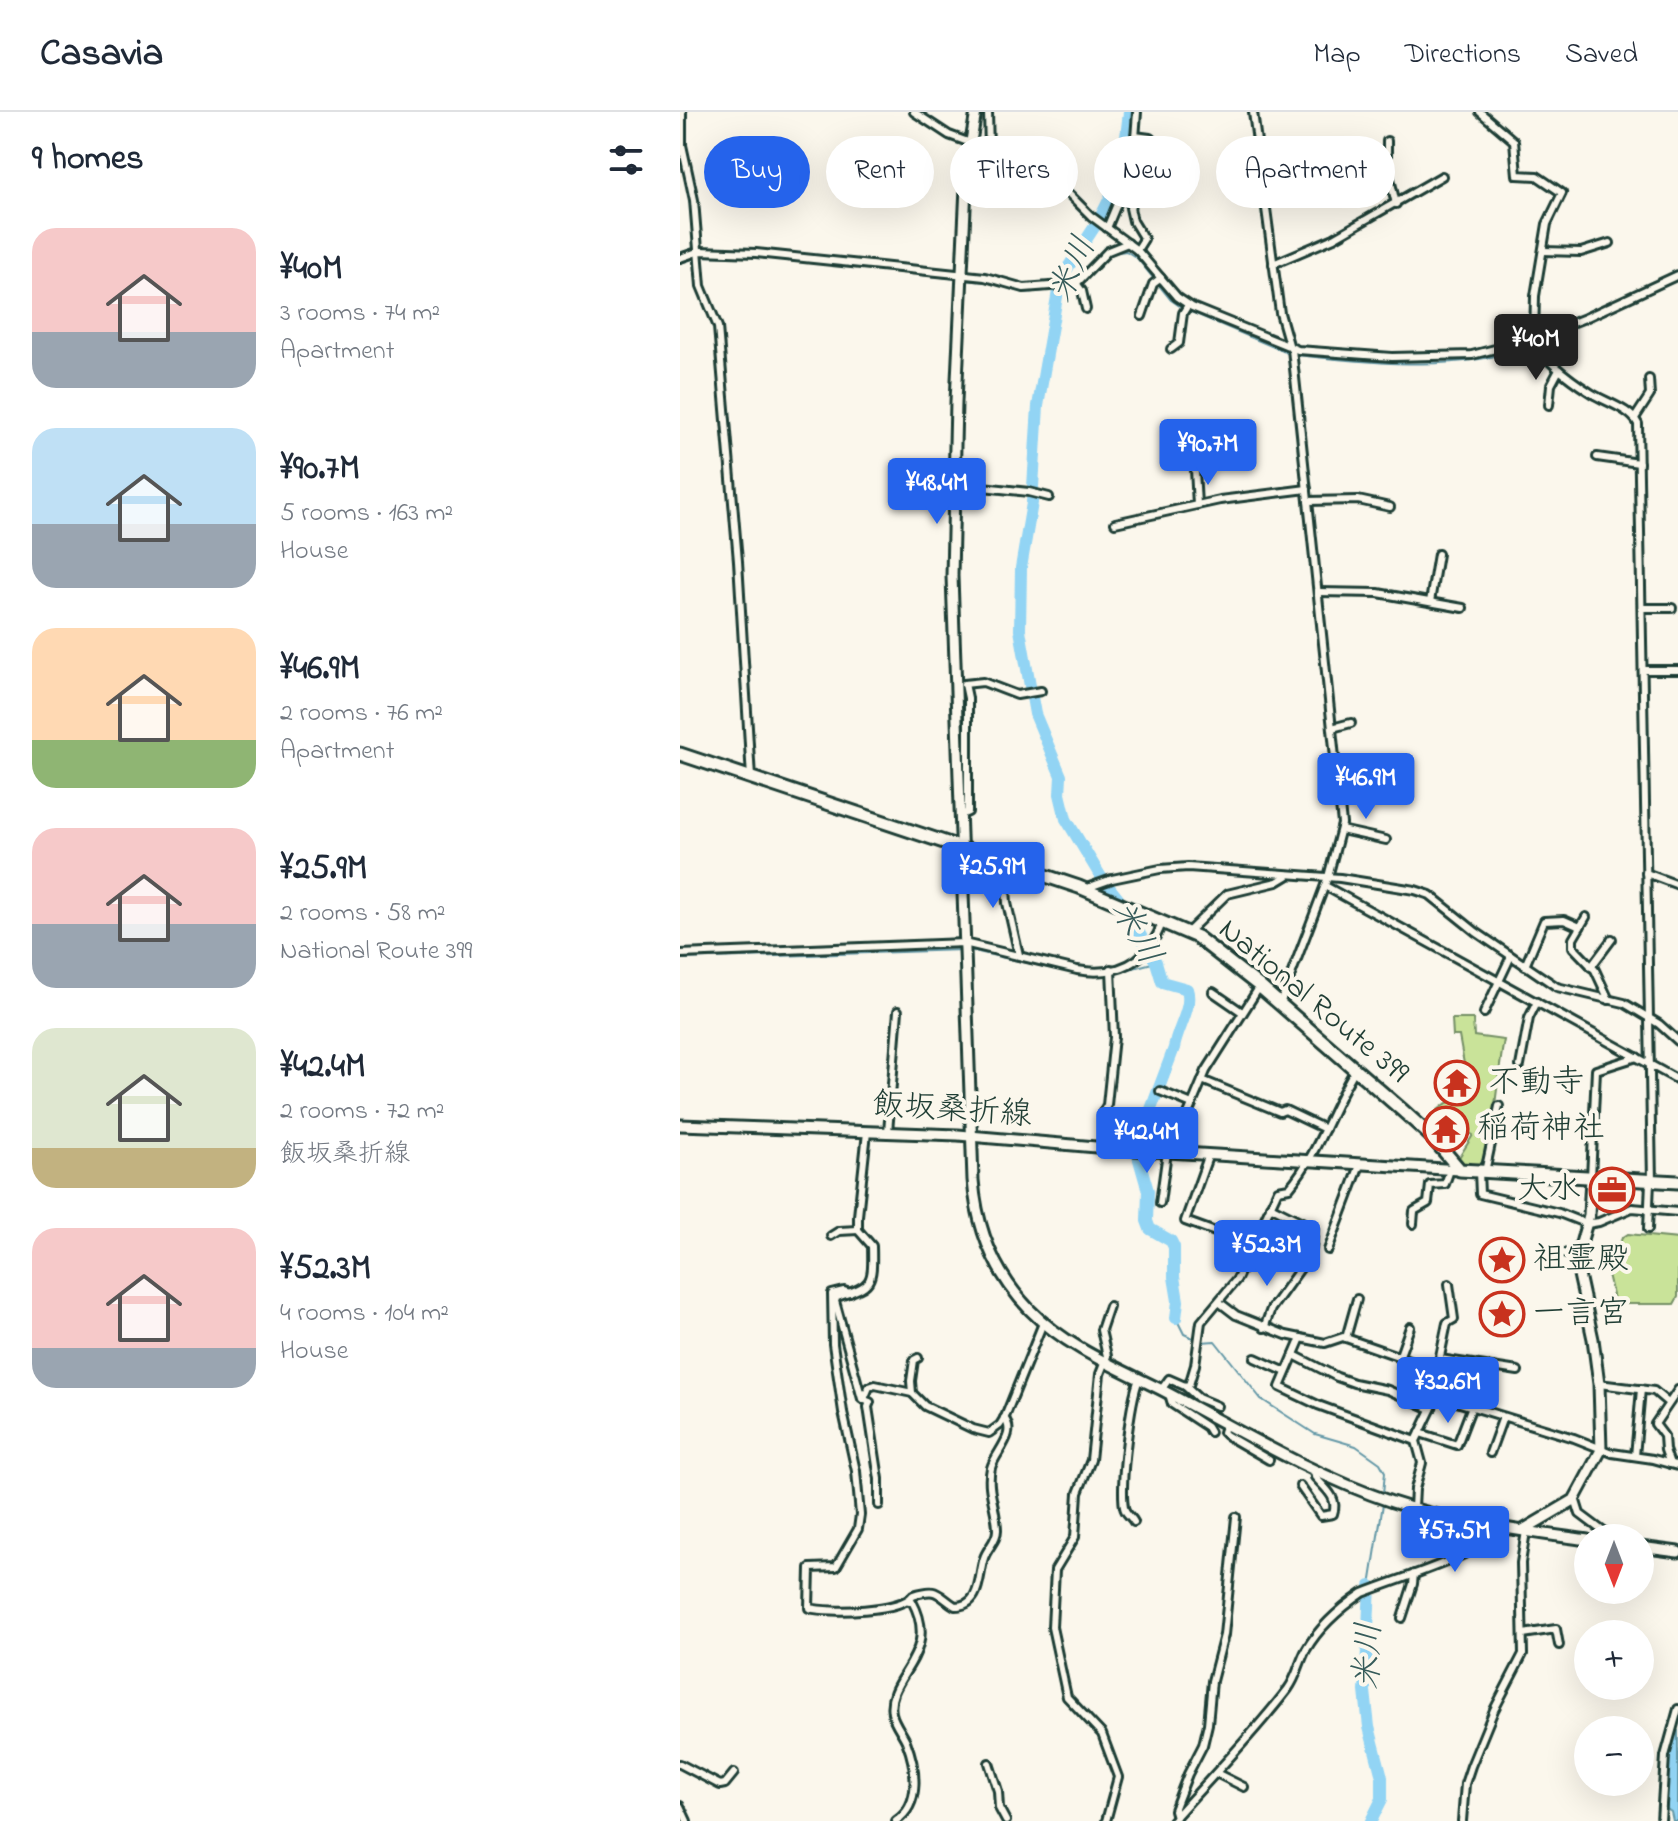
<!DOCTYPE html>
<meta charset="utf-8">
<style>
:root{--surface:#fff;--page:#f6f6f7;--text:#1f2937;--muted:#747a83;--line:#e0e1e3;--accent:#2563eb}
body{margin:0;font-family:"Indie Flower","Klee One",sans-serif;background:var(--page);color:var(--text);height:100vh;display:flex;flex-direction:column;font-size:30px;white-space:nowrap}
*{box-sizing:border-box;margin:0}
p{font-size:26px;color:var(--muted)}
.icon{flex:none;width:44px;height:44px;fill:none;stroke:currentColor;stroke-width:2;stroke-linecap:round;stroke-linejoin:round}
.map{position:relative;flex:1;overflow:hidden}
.side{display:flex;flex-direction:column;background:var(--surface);width:680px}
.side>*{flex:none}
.top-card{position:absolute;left:24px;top:24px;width:760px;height:72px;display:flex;gap:16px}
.needle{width:52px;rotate:180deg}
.tools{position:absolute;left:894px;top:1412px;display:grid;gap:16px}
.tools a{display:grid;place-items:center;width:80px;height:80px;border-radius:50%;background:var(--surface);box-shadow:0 8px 32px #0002;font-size:40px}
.price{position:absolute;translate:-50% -68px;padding:0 18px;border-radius:8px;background:var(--accent);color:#fff;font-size:26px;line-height:52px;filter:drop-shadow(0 2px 4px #0008)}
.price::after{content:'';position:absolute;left:50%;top:48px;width:24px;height:18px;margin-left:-12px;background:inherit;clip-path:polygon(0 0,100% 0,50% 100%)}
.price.active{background:#222;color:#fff}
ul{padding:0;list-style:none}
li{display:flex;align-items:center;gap:24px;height:200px;padding:0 32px}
li span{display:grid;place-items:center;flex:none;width:224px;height:160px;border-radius:24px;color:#555}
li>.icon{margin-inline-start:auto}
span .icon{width:96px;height:96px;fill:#fffc;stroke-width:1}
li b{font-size:34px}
h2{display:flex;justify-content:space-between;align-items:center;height:96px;padding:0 32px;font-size:34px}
.chip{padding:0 28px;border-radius:36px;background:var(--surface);box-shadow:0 8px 32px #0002;font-size:28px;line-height:72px}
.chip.active{background:var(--accent);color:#fff}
header{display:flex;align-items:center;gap:48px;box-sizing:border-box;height:112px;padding:0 40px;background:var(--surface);border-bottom:2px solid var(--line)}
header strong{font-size:38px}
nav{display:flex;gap:44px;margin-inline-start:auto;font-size:28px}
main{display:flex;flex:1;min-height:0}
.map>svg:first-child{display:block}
.green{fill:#c9e399;stroke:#749066;stroke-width:2}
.water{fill:#92d4f4;stroke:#6498a7;stroke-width:2}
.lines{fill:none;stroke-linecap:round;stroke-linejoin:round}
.stream{stroke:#6498a7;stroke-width:2}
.river{stroke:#92d4f4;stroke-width:12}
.street-casing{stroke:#1f3d34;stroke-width:12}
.secondary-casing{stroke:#1f3d34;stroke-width:15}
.highway-casing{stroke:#1f3d34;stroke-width:17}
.street{stroke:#fbf7ec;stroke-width:6}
.secondary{stroke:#fbf7ec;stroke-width:9}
.highway{stroke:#fbf7ec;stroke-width:11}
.labels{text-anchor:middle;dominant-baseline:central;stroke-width:8;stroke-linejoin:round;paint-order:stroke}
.street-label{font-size:32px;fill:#1f3d34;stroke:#fbf7ec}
.poi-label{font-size:32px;fill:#1f3d34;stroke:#fbf7ec;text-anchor:start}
.water-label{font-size:34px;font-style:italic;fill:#365b5a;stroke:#fbf7ec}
</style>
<header>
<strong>Casavia</strong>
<nav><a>Map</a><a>Directions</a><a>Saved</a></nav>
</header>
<main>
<section class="side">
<h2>9 homes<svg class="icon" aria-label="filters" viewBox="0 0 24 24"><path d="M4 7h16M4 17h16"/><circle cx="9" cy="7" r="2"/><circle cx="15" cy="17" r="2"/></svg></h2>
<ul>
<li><span style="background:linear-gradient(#f6c9c9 65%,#9aa5b1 0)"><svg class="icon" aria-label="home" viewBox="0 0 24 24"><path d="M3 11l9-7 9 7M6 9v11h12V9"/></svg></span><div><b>¥40M</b><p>3 rooms · 74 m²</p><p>Apartment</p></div></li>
<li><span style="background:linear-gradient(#bfe0f5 60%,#9aa5b1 0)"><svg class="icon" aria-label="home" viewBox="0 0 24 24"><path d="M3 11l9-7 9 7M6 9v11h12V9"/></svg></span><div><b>¥90.7M</b><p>5 rooms · 163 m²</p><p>House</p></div></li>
<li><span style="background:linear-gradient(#ffd9b3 70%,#8fb573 0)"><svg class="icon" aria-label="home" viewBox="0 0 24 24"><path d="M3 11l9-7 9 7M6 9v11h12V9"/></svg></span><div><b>¥46.9M</b><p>2 rooms · 76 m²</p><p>Apartment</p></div></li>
<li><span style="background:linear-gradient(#f6c9c9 60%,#9aa5b1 0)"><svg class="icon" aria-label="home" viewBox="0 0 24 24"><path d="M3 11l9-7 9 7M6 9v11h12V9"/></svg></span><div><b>¥25.9M</b><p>2 rooms · 58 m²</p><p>National Route 399</p></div></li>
<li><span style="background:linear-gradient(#dfe7d0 75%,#c2b280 0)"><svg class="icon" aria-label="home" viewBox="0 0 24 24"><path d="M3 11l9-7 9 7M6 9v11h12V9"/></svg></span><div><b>¥42.4M</b><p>2 rooms · 72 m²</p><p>飯坂桑折線</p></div></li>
<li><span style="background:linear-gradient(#f6c9c9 75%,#9aa5b1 0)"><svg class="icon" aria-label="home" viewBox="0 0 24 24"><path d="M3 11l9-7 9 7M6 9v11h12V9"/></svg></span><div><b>¥52.3M</b><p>4 rooms · 104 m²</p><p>House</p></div></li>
</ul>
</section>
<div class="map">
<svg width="998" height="1709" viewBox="0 0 998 1709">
<rect width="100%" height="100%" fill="#fbf7ec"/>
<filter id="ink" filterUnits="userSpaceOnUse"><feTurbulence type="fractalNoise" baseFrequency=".0125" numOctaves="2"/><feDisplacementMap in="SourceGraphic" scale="16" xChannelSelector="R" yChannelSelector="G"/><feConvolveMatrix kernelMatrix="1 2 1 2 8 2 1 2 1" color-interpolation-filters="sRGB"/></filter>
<g filter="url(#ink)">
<g class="green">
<path d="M772,907H793L794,924L824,928C816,969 816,1019 799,1057L787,1055L778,1047L793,1023L766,1007L758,998L767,991L791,984L790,964L786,963L779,924H773Z"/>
<polygon points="948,1122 998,1127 998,1185 994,1192 935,1192 928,1162 942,1126"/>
</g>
<polygon class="water" points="995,1618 998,1619 998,1709 993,1709 991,1700 984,1695 988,1673 986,1654"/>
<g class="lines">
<g class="stream">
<polyline points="21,144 84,145 278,167"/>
<polyline points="0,151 15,146"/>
<polyline points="284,168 317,171"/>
<polyline points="400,173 432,141 446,139 457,146 491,188 504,197 610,242"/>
<polyline points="327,174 344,181 395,176"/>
<polyline points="857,231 998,168"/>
<path d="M616,243C695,251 775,261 851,234"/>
<polyline points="289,838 406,864 427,862"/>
<polyline points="0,847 283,838"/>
<polyline points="434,861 476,850"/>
<polyline points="496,1206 504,1222 515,1227"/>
<polyline points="521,1230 535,1229 581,1287 635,1322 676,1334 700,1351 705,1360 703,1382"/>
<polyline points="690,1474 703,1392"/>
</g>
<g class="river">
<path d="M449,0L443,50L437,72L419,108L387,157L378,179L358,294L352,391L341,456L340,518L355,602L381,664L380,682L386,707L421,765L443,793L476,850L482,870L507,877C513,895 497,917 494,936L456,1037L468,1079L467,1109L470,1117L491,1129L494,1135V1165L498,1189L496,1206"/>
<polyline points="690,1474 685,1579 689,1615 702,1665 702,1687 691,1709"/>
</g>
<g class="street-casing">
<g id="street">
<polyline points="2,0 2,33 14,88 21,174 38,215 58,449 71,666"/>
<polyline points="234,0 269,23 356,55 378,71 411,104 457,138 497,185 512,195 618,238 712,245 792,243 846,229 905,206 998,163"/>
<polyline points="308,0 309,37"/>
<polyline points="573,0 600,201 610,236"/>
<polyline points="800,0 834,29 837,63 857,64 882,81 867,112 855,184 854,226"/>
<polyline points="455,24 470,26 476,33 462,60 450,96 453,109 464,127 457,138"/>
<polyline points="707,29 707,54 716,92"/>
<polyline points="427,116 447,68 454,40 457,0"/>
<polyline points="863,139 901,140 930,131"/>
<polyline points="0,146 20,139 76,141 305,165 344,176 396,172 428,139 448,131"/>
<polyline points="593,152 654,126 762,64"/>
<polyline points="396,171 402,179 406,197"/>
<polyline points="462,204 473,172 481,166"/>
<path d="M851,227C865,249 889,267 911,281C925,290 951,297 958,312L972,1069"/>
<polyline points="491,237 499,231 503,201 508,193"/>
<polyline points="869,293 871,273 879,258"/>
<polyline points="955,306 970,283 969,267"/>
<polyline points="514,339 517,393"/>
<polyline points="917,345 959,351"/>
<polyline points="274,372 349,380 369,385"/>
<polyline points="628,389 678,388 710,395"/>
<polyline points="435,411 540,388 627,377"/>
<polyline points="638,480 698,481 783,496"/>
<polyline points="750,490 758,442"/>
<polyline points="962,496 992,496"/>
<polyline points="963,558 998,558"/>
<polyline points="284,572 303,570 337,583 361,579"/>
<polyline points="652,616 671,611"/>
<polyline points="279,704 288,700 288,586 285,572"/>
<polyline points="661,718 706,728"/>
<polyline points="324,749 327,791 339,843"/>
<polyline points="966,761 998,773"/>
<polyline points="645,774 998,968"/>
<polyline points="404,777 432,767 480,757 508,755 660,766 735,778 750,783 796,820 877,875 944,891 979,912 998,929"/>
<polyline points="906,805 893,827 893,835 915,858 929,888"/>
<polyline points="508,820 547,782 597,770 607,764"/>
<path d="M0,842L284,831L397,858C438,865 468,850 482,811"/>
<polyline points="845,854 864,809 884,808 900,815"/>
<polyline points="911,855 932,827"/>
<polyline points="431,857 434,925 427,993 423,1000 433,1037"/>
<polyline points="533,880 562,900"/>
<polyline points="600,892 648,765 662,712 612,237"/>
<polyline points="804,901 831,844"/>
<polyline points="840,954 849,906 857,890"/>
<polyline points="522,968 600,1000 605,998 645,1017"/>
<polyline points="480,979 512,992"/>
<path d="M187,1020L178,1104V1118L192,1134C193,1174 192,1173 157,1185L155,1189L182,1287L190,1290L188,1295L199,1367V1393"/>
<polyline points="208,1020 218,899"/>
<polyline points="492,1040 526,959 580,874"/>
<polyline points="529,1042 505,1109 571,1133"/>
<polyline points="799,1059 800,1082 879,1101 907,1112 919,1110 952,1096 998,1100"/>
<polyline points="805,1060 819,994"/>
<polyline points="911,1066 916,958 957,945"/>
<polyline points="480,1091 487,1040"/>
<polyline points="590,1094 634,1116 632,1136"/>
<polyline points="733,1112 734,1099 748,1091 750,1073 765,1072 770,1058"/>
<polyline points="968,1117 970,1069"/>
<polyline points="151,1124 159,1119 178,1118"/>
<polyline points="648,1138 680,1053"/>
<polyline points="878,1140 896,1144"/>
<path d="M170,1181L164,1179L152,1182L153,1232L163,1300L176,1359L180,1403L178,1417L156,1455L130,1456L129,1496C150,1501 221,1500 233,1483C259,1475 256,1482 275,1494C302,1494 298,1463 304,1446C307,1436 317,1429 317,1418C317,1397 306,1378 311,1356C315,1340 338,1322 324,1306"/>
<polyline points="539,1190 556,1203 606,1223 645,1231 663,1225 729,1248 738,1261 756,1271"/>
<polyline points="584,1216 591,1197 622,1154"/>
<polyline points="621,1226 600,1275 638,1293 736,1329"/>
<polyline points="666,1226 677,1187"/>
<polyline points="614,1243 657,1265 674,1271 708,1278 751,1297"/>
<polyline points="575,1246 606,1260"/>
<polyline points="719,1246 730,1215"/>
<polyline points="760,1247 838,1259"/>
<polyline points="919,1272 974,1279 987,1290"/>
<polyline points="505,1274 518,1286 537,1294"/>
<path d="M481,1278L489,1267L505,1274L509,1273L515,1253L521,1210L557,1167L598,1078L609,1076C639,1041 651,996 675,958"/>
<polyline points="232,1281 231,1269 234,1248 238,1246"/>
<polyline points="489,1282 492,1292 527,1315 530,1320"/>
<polyline points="757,1284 894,1326 932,1341 973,1347 998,1354"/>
<polyline points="184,1287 189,1275 195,1273 232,1281 245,1294 293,1317 309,1321 320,1313 325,1305 363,1211"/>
<polyline points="546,1312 543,1320 546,1323 589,1348"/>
<polyline points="740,1321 777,1333 792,1294"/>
<polyline points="810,1341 823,1305"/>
<polyline points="955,1344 961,1277"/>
<polyline points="990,1352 985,1338 984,1324 975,1312 998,1278"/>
<path d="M620,1374L641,1404L653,1402C659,1386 645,1376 635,1365L634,1357"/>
<polyline points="895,1386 900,1402 924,1420 925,1426"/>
<polyline points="734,1396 735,1377 742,1351 736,1329 759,1281 756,1264 767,1211 774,1207 769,1172"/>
<path d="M454,1410C451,1404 445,1402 444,1395C440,1372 450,1289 459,1267"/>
<polyline points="769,1448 771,1405"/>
<polyline points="722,1506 733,1472 734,1462"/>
<polyline points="843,1522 876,1517 879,1533"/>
<polyline points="309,1651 318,1679 319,1696 326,1709"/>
<polyline points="0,1652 40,1673 45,1672 54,1661"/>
<polyline points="536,1661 564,1675"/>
<polyline points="0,1694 7,1709"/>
<polyline points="496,1705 494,1698 508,1662 523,1633 528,1612 532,1569 544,1523 556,1405"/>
<path d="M216,1709C242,1692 236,1655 226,1629C222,1620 214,1611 212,1601C205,1564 262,1544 232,1489H229"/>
<polyline points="426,1709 438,1665 422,1622 387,1585 372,1515 375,1458 395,1425 398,1381 411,1348 420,1262 427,1244 421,1218 429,1194"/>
<path d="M492,1709C531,1665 572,1624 608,1577C617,1565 619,1551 626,1538C639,1515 661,1496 683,1481C733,1462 786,1447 830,1416"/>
<polyline points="782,1709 785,1672 791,1654 814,1598 843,1542 841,1451 846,1419"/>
<polyline points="981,1709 985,1644 998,1597"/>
</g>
</g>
<g class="secondary-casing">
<g id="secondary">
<path d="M296,0L287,53L276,290L272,464L293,1068C297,1117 315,1162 350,1198C386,1235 438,1256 484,1279C558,1318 632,1363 712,1390C775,1411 843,1419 908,1428"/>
<polyline points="0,1013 278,1023 439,1037 780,1058"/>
<polyline points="843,1418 894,1388 921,1338 919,1272 913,1227 896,1149 909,1103 911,1066"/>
<polyline points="960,1435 998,1440"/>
</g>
</g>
<g class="highway-casing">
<polyline id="highway" points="0,642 399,775 517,825 578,873 722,998 752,1025 780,1058 998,1070"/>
</g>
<use href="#street" class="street"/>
<use href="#secondary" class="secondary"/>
<use href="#highway" class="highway"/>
</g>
</g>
<defs>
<g id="temple-ring" transform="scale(2.3)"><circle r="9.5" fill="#fbf7ec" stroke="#c8321e" stroke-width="1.5"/><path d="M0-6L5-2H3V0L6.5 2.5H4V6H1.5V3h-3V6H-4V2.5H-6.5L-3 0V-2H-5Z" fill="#c8321e"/></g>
<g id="office-ring" transform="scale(2.3)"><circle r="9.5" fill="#fbf7ec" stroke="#c8321e" stroke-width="1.5"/><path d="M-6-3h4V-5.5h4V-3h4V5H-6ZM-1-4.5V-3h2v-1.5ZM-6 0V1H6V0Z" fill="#c8321e"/></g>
<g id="sight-ring" transform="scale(2.3)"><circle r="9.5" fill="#fbf7ec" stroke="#c8321e" stroke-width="1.5"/><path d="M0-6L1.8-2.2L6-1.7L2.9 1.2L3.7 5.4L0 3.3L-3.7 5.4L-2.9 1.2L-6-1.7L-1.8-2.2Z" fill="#c8321e"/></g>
</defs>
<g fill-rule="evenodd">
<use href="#temple-ring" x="777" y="971"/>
<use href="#temple-ring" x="766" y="1017"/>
<use href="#office-ring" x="932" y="1078"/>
<use href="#sight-ring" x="822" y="1148"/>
<use href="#sight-ring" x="822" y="1202"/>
</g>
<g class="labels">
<g class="street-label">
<text transform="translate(633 890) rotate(40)">National Route 399</text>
<text transform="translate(272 999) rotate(4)">飯坂桑折線</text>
</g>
<g class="poi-label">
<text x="808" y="971">不動寺</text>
<text x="797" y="1017">稲荷神社</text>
<text x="901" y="1078" text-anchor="end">大水</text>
<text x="853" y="1148">祖霊殿</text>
<text x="853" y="1202">一言宮</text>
</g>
<g class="water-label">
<text transform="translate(394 158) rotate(-66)">米川</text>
<text transform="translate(455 821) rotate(61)">米川</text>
<text transform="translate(690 1544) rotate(-88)">米川</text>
</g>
</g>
</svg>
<div class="tools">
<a><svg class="needle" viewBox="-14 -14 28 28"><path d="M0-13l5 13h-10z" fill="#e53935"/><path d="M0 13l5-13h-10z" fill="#747a83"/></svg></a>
<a>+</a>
<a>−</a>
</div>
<b class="price active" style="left:856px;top:270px">¥40M</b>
<b class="price" style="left:528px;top:375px">¥90.7M</b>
<b class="price" style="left:257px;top:414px">¥48.4M</b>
<b class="price" style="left:686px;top:709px">¥46.9M</b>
<b class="price" style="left:313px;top:798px">¥25.9M</b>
<b class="price" style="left:467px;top:1063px">¥42.4M</b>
<b class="price" style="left:587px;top:1176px">¥52.3M</b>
<b class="price" style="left:768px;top:1313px">¥32.6M</b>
<b class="price" style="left:775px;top:1462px">¥57.5M</b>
<div class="top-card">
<a class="chip active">Buy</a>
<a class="chip">Rent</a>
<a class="chip">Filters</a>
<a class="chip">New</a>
<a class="chip">Apartment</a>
</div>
</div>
</main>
